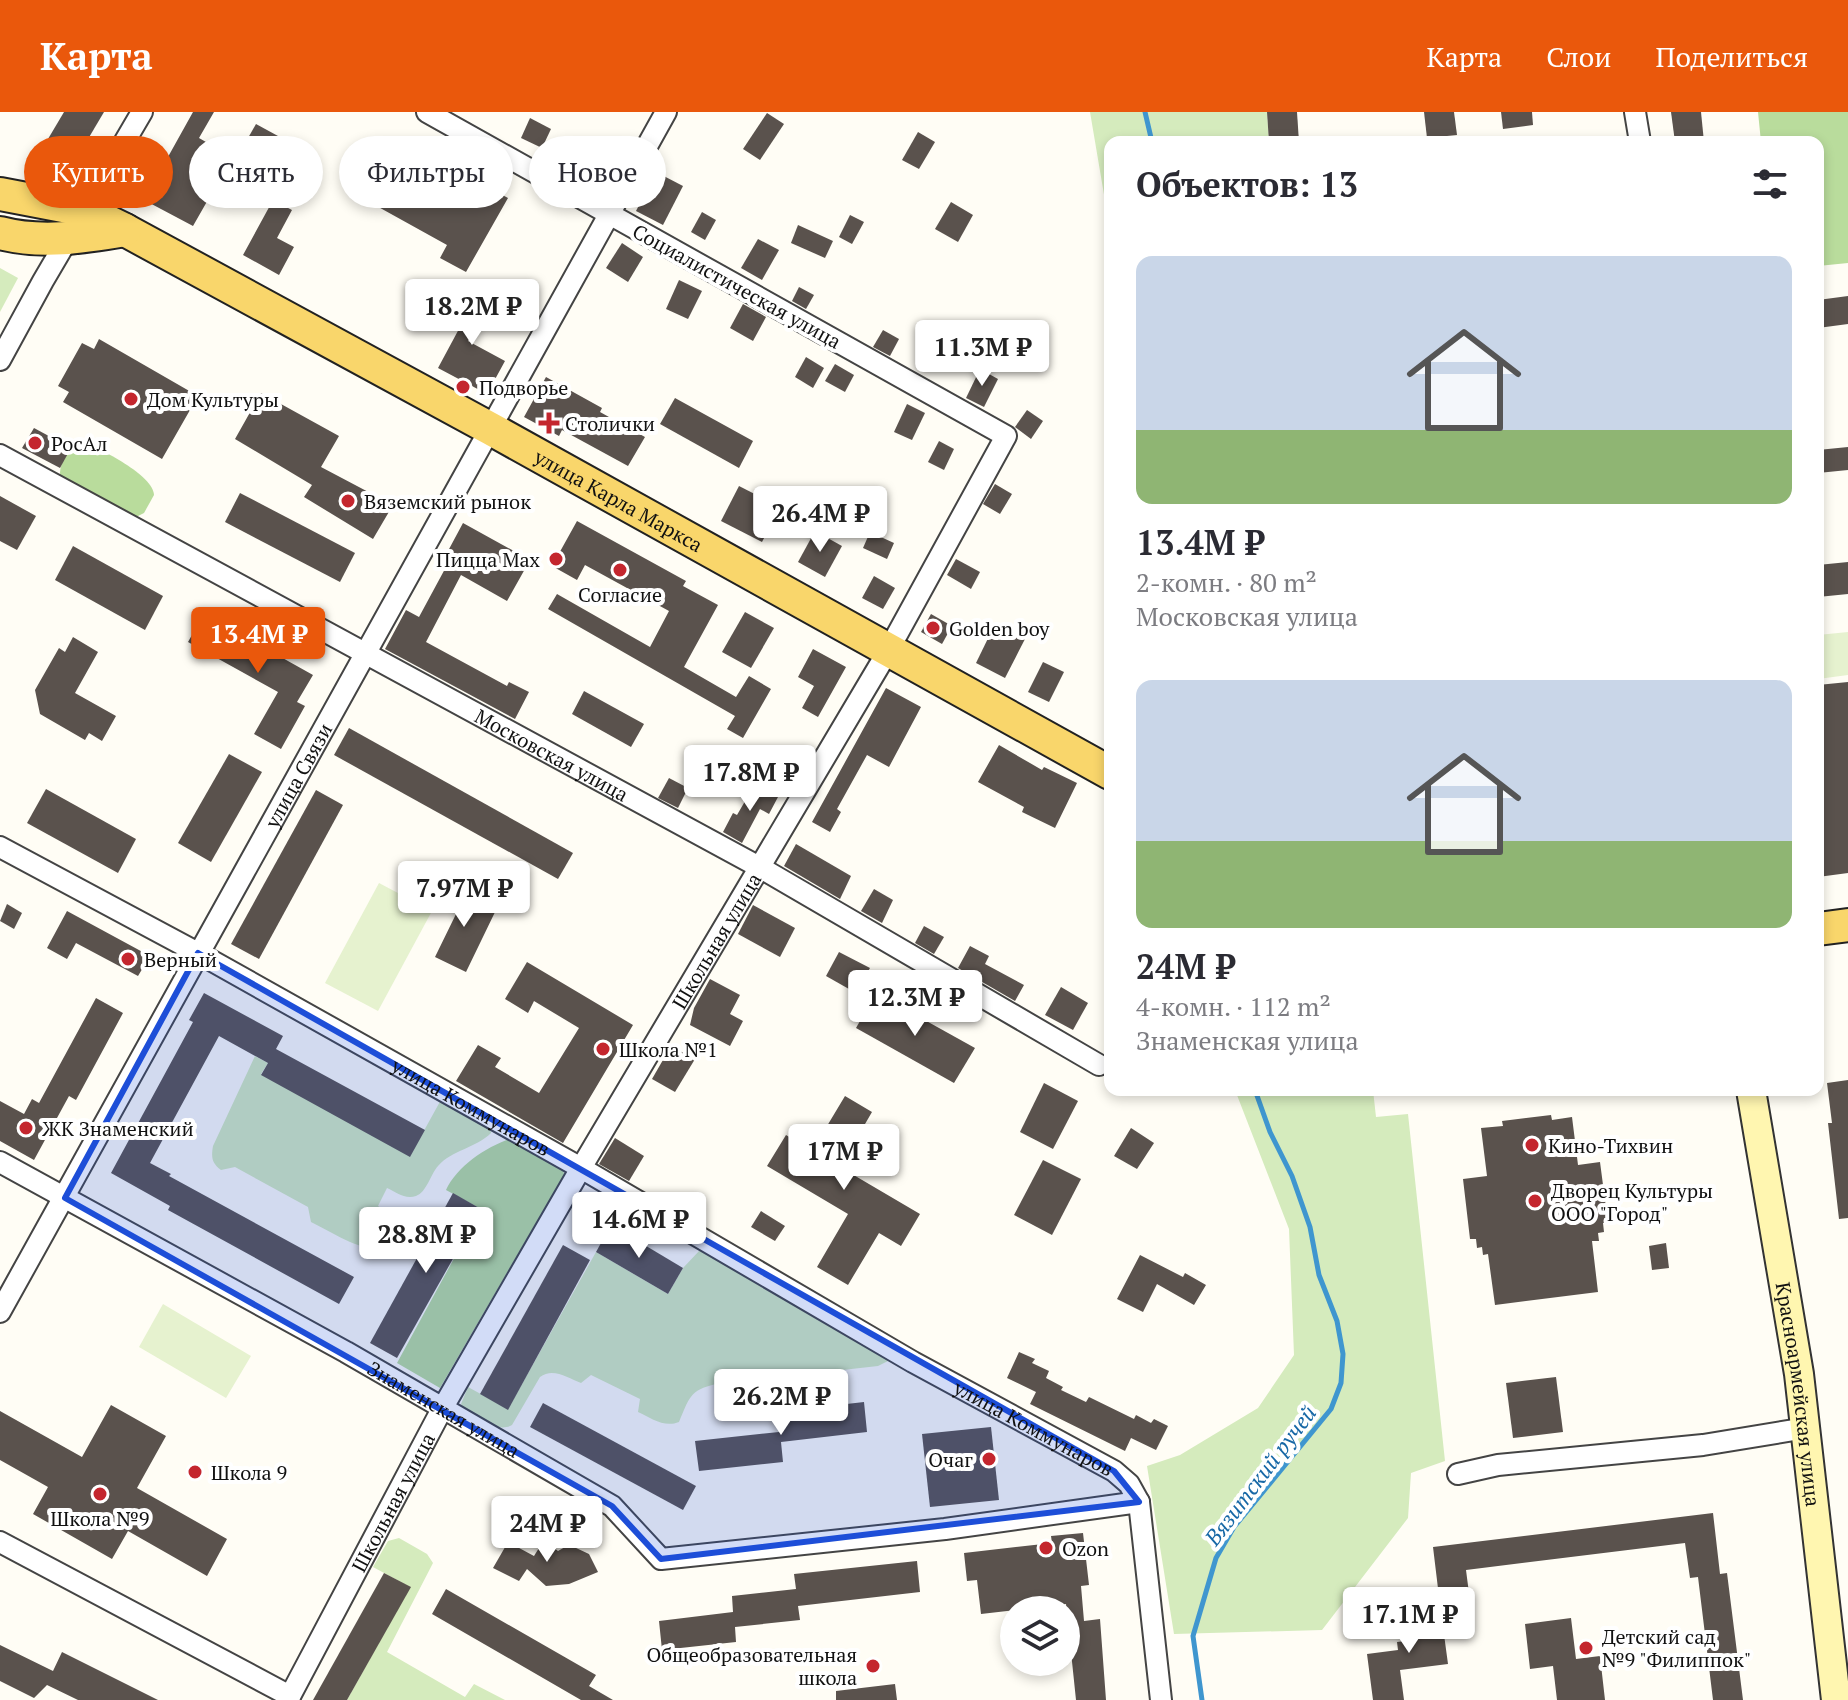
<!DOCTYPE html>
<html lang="ru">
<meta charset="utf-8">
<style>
:root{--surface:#fff;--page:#f2f2f3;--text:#2b2b33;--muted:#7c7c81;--accent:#ea580c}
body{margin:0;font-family:"PT Serif",serif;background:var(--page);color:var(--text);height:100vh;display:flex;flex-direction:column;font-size:30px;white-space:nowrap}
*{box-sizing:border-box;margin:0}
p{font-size:26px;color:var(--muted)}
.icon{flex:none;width:44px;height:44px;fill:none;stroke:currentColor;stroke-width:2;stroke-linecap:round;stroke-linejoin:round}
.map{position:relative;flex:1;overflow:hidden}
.drawer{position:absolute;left:1104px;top:24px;width:720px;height:960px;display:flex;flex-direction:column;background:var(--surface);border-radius:16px;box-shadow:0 4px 12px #0003}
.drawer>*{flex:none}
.hud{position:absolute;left:24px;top:24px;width:760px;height:72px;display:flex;gap:16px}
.buttons{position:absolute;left:1000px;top:1484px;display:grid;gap:16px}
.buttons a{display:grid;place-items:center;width:80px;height:80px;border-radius:50%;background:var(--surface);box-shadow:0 4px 12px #0003;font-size:40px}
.price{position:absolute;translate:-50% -68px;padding:0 18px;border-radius:8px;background:#fff;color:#222;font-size:26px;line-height:52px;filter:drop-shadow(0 2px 4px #0008)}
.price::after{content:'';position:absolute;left:50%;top:48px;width:24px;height:18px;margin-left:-12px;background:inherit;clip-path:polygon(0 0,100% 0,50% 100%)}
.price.selected{background:var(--accent);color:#fff}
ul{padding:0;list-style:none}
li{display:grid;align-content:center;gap:16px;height:424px;padding:0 32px}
li span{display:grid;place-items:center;height:248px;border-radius:16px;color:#555}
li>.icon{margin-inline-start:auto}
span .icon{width:144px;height:144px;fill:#fffc;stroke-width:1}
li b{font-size:34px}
h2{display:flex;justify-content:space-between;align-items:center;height:96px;padding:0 32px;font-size:34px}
.chip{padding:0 28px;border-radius:36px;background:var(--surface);box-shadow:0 4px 12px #0003;font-size:28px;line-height:72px}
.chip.selected{background:var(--accent);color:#fff}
header{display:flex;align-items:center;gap:48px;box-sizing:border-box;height:112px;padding:0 40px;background:var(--accent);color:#fff}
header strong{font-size:38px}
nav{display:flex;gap:44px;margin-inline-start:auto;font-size:28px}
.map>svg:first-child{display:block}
.green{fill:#d5ebbd}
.forest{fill:#b9dc9c}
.pitch{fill:#e6f2cf}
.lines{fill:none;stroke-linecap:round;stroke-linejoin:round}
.stream{stroke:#3f96cf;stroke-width:5}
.building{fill:#5a524d}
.street-casing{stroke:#444;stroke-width:24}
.secondary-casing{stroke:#333;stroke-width:32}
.primary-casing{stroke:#222;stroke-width:36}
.street{stroke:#fff;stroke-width:20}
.secondary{stroke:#fff6b0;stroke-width:28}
.primary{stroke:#f9d66b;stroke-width:32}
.marked{fill:#1d4ed8;fill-opacity:0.2;stroke:#1d4ed8;stroke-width:6;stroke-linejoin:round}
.poi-dot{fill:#c4262e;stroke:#fff;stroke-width:3}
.labels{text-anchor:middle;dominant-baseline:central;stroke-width:8;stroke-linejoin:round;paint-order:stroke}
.street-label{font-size:20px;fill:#111;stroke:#fff}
.poi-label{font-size:20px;fill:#111;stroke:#fff;text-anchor:start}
.water-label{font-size:22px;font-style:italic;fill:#1768a6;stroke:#fff}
</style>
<header>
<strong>Карта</strong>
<nav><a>Карта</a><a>Слои</a><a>Поделиться</a></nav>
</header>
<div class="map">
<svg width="1848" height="1588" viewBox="0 0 1848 1588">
<rect width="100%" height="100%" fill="#fffdf5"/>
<g class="green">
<polygon points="1090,0 1267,0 1269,30 1110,30 1110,118"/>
<polygon points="0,156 18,166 0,200"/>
<path d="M255,944L268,951L261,962L410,1044L442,986L490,1014L491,1021C476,1036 452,1038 438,1054C430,1063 427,1080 416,1084C405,1088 396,1080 387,1076L378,1094C400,1108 407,1111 392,1136C362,1142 338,1123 311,1110L308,1095L235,1055L221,1058C212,1051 211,1046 213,1034Z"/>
<polygon points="1235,978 1373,978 1376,1005 1408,1002 1445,1349 1411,1361 1408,1406 1322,1518 1174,1522 1147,1354 1180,1343 1258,1296 1294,1243 1289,1117"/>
<path d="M700,1138L887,1241L888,1249L878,1254L716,1272C689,1278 689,1287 679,1310C664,1316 651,1306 638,1300L640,1287L591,1263L581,1271C568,1266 553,1255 540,1265L512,1313C497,1322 478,1304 464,1297L461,1292L468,1275L508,1297L596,1140L668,1182L683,1156Z"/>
<polygon points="399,1426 427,1442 433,1451 387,1540 465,1585 474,1572 505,1588 347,1588 410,1475 373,1455 388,1429"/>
</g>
<g class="forest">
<polygon points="1758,0 1848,0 1848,151 1818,154 1818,30 1761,30"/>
<path d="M83,330C101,337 153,363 154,383L144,401L134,406L62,369C55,356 68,340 76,331Z"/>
<path d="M513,1026L563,1054L564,1063L440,1276L397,1251L481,1097L446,1078C457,1054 488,1033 513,1026Z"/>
</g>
<g class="pitch">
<polygon points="1848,520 1848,563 1818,567 1818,523"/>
<polygon points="379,771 432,799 378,899 325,871"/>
<polygon points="163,1192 251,1244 226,1286 139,1235"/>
</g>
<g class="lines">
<g class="stream">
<polyline points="1145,0 1152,30"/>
<polyline points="1202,1588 1193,1524 1216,1446 1234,1415 1331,1297 1341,1271 1343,1242 1337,1209 1319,1163 1310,1115 1292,1064 1270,1020 1255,978"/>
</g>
</g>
<g class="building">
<polygon points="64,0 104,0 75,49 45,32"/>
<polygon points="193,0 214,0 199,26 220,38 201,72 213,79 193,114 144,88"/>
<polygon points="1267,0 1297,0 1299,30 1269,30"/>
<polygon points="1424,0 1454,0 1457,23 1427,26"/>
<polygon points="1501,0 1532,0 1533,13 1503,17"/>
<polygon points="1671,0 1701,0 1704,30 1675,30"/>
<polygon points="767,1 784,12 760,48 743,37"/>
<polygon points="530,6 551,17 542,36 521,26"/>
<polygon points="256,12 278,24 262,52 240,40"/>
<polygon points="918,20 935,30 919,57 902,48"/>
<polygon points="447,53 508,86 466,160 440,146 447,133 364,87 380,59 429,85"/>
<polygon points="656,60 683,74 663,113 636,99"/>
<polygon points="273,88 292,98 277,126 294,135 279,163 243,143"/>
<polygon points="951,90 973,103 958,130 935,117"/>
<polygon points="702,100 716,108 705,128 691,120"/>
<polygon points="850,103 864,110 852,132 839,125"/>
<polygon points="798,113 833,129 825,146 791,131"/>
<polygon points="758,127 779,138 762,168 741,156"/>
<polygon points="622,131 643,145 628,170 606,156"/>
<polygon points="679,168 702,179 688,207 666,197"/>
<polygon points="473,172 494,183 468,229 505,249 487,282 438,256 467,202 459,197"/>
<polygon points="799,175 814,183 806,197 792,189"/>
<polygon points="1848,184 1848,212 1818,216 1818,188"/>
<polygon points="743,192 766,205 753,229 730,216"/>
<polygon points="883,218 899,227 890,244 873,235"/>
<polygon points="99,227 198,284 162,347 63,290 69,280 58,274 82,231 94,237"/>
<polygon points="806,245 824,256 813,276 795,265"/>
<polygon points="835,252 854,263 845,280 825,269"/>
<polygon points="980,257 998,267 984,295 966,286"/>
<polygon points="546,265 602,296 600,300 645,325 628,354 562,318 559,324 524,305"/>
<polygon points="261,281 339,324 321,355 393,393 373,427 304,385 312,373 235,327"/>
<polygon points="675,286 753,329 739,356 660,312"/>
<polygon points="907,292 925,301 912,328 894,320"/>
<polygon points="1027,298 1043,309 1031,327 1015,315"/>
<polygon points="34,316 71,336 60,356 22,336"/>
<polygon points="939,329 954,337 944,358 928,350"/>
<polygon points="1848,335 1848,358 1818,361 1818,338"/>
<polygon points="995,372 1012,382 1000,402 983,392"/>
<polygon points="739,374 780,395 762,430 721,409"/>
<polygon points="240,381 355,441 340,470 225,410"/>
<polygon points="0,384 36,404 17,438 0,429"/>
<polygon points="577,409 686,469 683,474 718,493 684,555 736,585 749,564 771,577 743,626 727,617 735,604 548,497 557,482 650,535 669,499 585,453 577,468 552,454"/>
<polygon points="463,411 530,448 507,489 461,463 426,530 507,574 509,570 529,580 515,607 385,537 406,498 419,505 446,455 441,452"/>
<polygon points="815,419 842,434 825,465 798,450"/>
<polygon points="870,420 894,431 887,447 863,436"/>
<polygon points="73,434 163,484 145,518 55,468"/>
<polygon points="956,447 980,460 971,477 947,463"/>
<polygon points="1848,450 1848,482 1818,485 1818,453"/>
<polygon points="874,464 895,476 883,497 862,486"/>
<polygon points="745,500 774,516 751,556 722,540"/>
<polygon points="204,502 313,563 297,590 305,594 281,637 254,622 278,580 188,530"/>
<polygon points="931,502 952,514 942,532 921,520"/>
<polygon points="995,512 1025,527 1005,566 976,551"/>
<polygon points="73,525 98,540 75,581 116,604 102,629 89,621 85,628 40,602 35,578 59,536 65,540"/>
<polygon points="813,537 846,555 818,605 802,596 814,574 798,565"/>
<polygon points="1043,550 1064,560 1049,590 1028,580"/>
<polygon points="1848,570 1848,761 1818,765 1818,573"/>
<polygon points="886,576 921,595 889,655 867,643 837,697 841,700 830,720 812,710"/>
<polygon points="584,579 644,612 631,635 572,602"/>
<polygon points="349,616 573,741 558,767 334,643"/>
<polygon points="999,633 1042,658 1044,655 1077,671 1055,716 1022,700 1024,695 978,670"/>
<polygon points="229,642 262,660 211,750 178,731"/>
<polygon points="669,666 688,676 678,696 658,686"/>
<polygon points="755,672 778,685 769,702 760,697 742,731 723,720 733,701 737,703"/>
<polygon points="46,677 136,727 118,761 27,711"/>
<polygon points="316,678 343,693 259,847 231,832"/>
<polygon points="796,732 851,764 840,787 784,754"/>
<polygon points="447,774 496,798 466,860 435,845 457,800 439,792"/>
<polygon points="874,777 893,788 882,811 861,799"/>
<polygon points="7,792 22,801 14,817 0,809"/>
<polygon points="753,793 795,816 780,845 738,822"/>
<polygon points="67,799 150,844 138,864 76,831 67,847 47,836"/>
<polygon points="924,814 944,825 934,842 915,831"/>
<polygon points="970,834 989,844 985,852 1024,873 1015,889 958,856"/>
<polygon points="839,840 870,856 856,881 826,864"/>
<polygon points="527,850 633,913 563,1031 456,969 478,933 501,946 495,955 539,981 579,916 534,889 528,901 505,887"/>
<polygon points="710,867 740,883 730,902 743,909 730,934 690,913 694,896"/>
<polygon points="1061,875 1088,891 1073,918 1045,903"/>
<polygon points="204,881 283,924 276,937 425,1018 410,1045 261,963 268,951 219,924 150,1051 171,1062 169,1064 354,1165 339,1192 168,1098 170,1094 111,1061 193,910 189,908"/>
<polygon points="876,881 975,936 954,971 856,916"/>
<polygon points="96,886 123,901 76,988 69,984 34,1048 0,1029 0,989 24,1002 32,987 39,991"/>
<polygon points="671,934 695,947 675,980 652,967"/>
<polygon points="1848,968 1848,1106 1839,1107 1828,1011 1832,1011 1827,971"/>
<polygon points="1044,971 1078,989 1053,1037 1020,1020"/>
<polygon points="845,984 872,1000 840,1055 920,1102 901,1134 879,1121 848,1173 817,1155 848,1102 767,1054 786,1023 812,1039"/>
<polygon points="1551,1003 1552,1008 1572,1005 1578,1053 1600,1050 1608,1111 1603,1111 1604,1120 1598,1121 1599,1129 1592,1129 1598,1180 1495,1193 1488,1142 1483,1143 1482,1135 1477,1136 1476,1127 1470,1127 1463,1067 1487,1064 1481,1016 1503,1014 1502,1009"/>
<polygon points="1131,1016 1154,1031 1137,1057 1114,1044"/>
<polygon points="615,1026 644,1044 629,1069 599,1052"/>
<polygon points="1043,1048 1081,1067 1052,1123 1014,1103"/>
<polygon points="453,1081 481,1097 397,1246 370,1231"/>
<polygon points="761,1099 785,1114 775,1129 751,1115"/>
<polygon points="611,1113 683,1156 668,1182 596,1140"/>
<polygon points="1666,1131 1669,1156 1652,1158 1649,1134"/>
<polygon points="563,1133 590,1148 508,1298 480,1282"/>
<polygon points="1140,1143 1183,1165 1185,1161 1206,1173 1194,1193 1157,1172 1143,1200 1117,1187"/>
<polygon points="1019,1240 1035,1247 1032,1251 1049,1259 1046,1266 1063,1275 1061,1278 1086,1290 1089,1285 1134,1307 1136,1303 1151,1311 1154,1307 1168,1314 1156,1338 1131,1326 1125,1339 1030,1292 1036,1280 1007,1266"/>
<polygon points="1556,1265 1563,1320 1513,1326 1506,1271"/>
<polygon points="864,1290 867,1320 781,1330 783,1350 699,1359 695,1329 779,1320 777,1300"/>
<polygon points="543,1291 696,1374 683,1398 530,1315"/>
<polygon points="111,1293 166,1324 137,1376 227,1427 207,1464 128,1419 112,1447 33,1402 48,1375 0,1348 0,1299 82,1345"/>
<polygon points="991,1315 999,1388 930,1395 922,1322"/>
<polygon points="536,1388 554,1396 544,1415 527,1407"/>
<polygon points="1713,1401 1720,1462 1727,1461 1743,1588 1713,1588 1698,1465 1690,1466 1685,1431 1466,1458 1470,1489 1440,1493 1433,1435"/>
<polygon points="1083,1421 1089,1473 1081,1474 1084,1509 1100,1507 1106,1588 1076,1588 1066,1492 981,1502 977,1468 967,1469 964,1441 1052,1431 1051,1424"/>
<polygon points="544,1428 558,1439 565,1435 574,1435 589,1442 598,1460 569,1472 546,1474 527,1457 519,1469 493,1456 508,1430 534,1444"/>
<polygon points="917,1449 920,1480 798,1494 800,1508 735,1515 736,1530 662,1538 659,1509 733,1500 732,1484 796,1477 794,1462"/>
<polygon points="384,1461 411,1475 347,1588 313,1588"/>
<polygon points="446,1477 596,1563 589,1574 613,1588 581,1588 432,1502"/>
<polygon points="1440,1493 1448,1552 1400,1558 1404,1588 1373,1588 1367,1542 1398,1538 1397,1530 1415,1528 1411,1497"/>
<polygon points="1571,1506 1576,1547 1600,1544 1605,1588 1557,1588 1553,1554 1530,1557 1525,1512"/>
<polygon points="0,1533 53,1559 62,1540 158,1588 78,1588 47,1573 34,1586 0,1569"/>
<polygon points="895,1572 897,1588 836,1588 836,1579"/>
</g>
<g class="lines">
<g class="street-casing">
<g id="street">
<polyline points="1635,0 1640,30"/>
<polyline points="0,248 43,169 142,0"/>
<path id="s1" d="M0,343L761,756L1099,953"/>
<path id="s2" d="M0,735L198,841L581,1056L913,1250L1114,1359L1129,1372L1139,1390L1161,1588"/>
<path id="s3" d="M0,1050L346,1240L612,1394L661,1447L945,1417L1139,1390"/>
<path id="s4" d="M0,1200L666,0"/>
<polyline points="1458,1362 1498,1353 1703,1333 1806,1316"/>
<polyline points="0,1430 290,1584"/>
<path id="s5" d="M288,1588L442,1297L581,1056L888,539L1006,324L427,0"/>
</g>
</g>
<g class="secondary-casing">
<g id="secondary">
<path id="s6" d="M1751,978L1799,1262L1836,1588"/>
</g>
</g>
<g class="primary-casing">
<g id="primary">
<path id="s7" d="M0,82L84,98L125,118L491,317L1110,661"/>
<path d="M0,121C42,132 83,125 125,118"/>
<polyline points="1818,817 1848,813"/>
</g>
</g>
<use href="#street" class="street"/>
<use href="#secondary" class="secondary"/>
<use href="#primary" class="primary"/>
</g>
<path class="marked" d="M198,841L1114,1359L1139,1390L661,1447L612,1394L65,1086Z"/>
<g class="poi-dot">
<circle cx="463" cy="275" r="8"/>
<circle cx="131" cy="287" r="8"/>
<path d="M545 299h8v8h8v8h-8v8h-8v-8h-8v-8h8z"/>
<circle cx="35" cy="331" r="8"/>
<circle cx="348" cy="389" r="8"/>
<circle cx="556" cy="447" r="8"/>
<circle cx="620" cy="458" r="8"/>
<circle cx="933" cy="516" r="8"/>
<circle cx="128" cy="847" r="8"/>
<circle cx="603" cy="937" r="8"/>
<circle cx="26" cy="1016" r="8"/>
<circle cx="1532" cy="1033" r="8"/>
<circle cx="1535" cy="1089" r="8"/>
<circle cx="989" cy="1347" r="8"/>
<circle cx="195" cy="1360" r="8"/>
<circle cx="100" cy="1382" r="8"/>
<circle cx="1046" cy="1436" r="8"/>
<circle cx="1586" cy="1536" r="8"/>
<circle cx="873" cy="1554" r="8"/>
</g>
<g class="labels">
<g class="street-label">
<text transform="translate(737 174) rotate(29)">Социалистическая улица</text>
<text stroke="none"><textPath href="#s7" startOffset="694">улица Карла Маркса</textPath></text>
<text stroke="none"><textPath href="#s1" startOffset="628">Московская улица</textPath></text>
<text stroke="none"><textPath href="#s4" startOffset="614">улица Связи</textPath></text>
<text stroke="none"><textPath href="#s5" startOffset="872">Школьная улица</textPath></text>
<text stroke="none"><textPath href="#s2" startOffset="538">улица Коммунаров</textPath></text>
<text stroke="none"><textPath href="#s6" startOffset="308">Красноармейская улица</textPath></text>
<text stroke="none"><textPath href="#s3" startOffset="508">Знаменская улица</textPath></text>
<text stroke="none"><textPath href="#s2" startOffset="1186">улица Коммунаров</textPath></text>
<text stroke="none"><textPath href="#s5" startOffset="224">Школьная улица</textPath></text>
</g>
<g class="poi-label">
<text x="479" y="275">Подворье</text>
<text x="147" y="287">Дом Культуры</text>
<text x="565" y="311">Столички</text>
<text x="51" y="331">РосАл</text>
<text x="364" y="389">Вяземский рынок</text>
<text x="540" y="447" text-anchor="end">Пицца Max</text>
<text x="620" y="482" text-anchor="middle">Согласие</text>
<text x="949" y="516">Golden boy</text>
<text x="144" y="847">Верный</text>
<text x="619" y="937">Школа №1</text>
<text x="42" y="1016">ЖК Знаменский</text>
<text x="1548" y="1033">Кино-Тихвин</text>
<text x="1551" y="1078">Дворец Культуры<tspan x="1551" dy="23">ООО "Город"</tspan></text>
<text x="973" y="1347" text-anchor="end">Очаг</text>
<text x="211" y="1360">Школа 9</text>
<text x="100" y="1406" text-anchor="middle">Школа №9</text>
<text x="1062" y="1436">Ozon</text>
<text x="1602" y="1524">Детский сад<tspan x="1602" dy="23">№9 "Филиппок"</tspan></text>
<text x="857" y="1542" text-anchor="end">Общеобразовательная<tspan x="857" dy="23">школа</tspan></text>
</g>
<g class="water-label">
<text transform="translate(1260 1363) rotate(-53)">Вязитский ручей</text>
</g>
</g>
</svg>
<div class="buttons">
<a><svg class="icon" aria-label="layers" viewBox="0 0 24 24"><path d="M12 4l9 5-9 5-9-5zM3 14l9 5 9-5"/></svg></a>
</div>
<b class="price" style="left:472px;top:235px">18.2M ₽</b>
<b class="price" style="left:982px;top:276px">11.3M ₽</b>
<b class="price" style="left:820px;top:442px">26.4M ₽</b>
<b class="price selected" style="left:258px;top:563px">13.4M ₽</b>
<b class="price" style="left:750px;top:701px">17.8M ₽</b>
<b class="price" style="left:464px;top:817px">7.97M ₽</b>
<b class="price" style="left:915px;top:926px">12.3M ₽</b>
<b class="price" style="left:844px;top:1080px">17M ₽</b>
<b class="price" style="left:639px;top:1148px">14.6M ₽</b>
<b class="price" style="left:426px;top:1163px">28.8M ₽</b>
<b class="price" style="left:781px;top:1325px">26.2M ₽</b>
<b class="price" style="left:547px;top:1452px">24M ₽</b>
<b class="price" style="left:1409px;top:1543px">17.1M ₽</b>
<div class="hud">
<a class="chip selected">Купить</a>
<a class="chip">Снять</a>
<a class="chip">Фильтры</a>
<a class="chip">Новое</a>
</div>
<section class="drawer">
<h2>Объектов: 13<svg class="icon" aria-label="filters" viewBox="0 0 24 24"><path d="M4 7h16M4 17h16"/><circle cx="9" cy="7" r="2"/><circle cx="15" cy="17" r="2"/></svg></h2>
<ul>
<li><span style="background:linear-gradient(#c9d6e8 70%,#8fb573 0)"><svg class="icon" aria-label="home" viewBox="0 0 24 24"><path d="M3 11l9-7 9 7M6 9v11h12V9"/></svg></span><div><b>13.4M ₽</b><p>2-комн. · 80 m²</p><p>Московская улица</p></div></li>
<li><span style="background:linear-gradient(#c9d6e8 65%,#8fb573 0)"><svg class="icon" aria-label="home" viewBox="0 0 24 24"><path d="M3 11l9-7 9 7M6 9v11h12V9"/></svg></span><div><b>24M ₽</b><p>4-комн. · 112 m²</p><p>Знаменская улица</p></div></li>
</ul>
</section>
</div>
